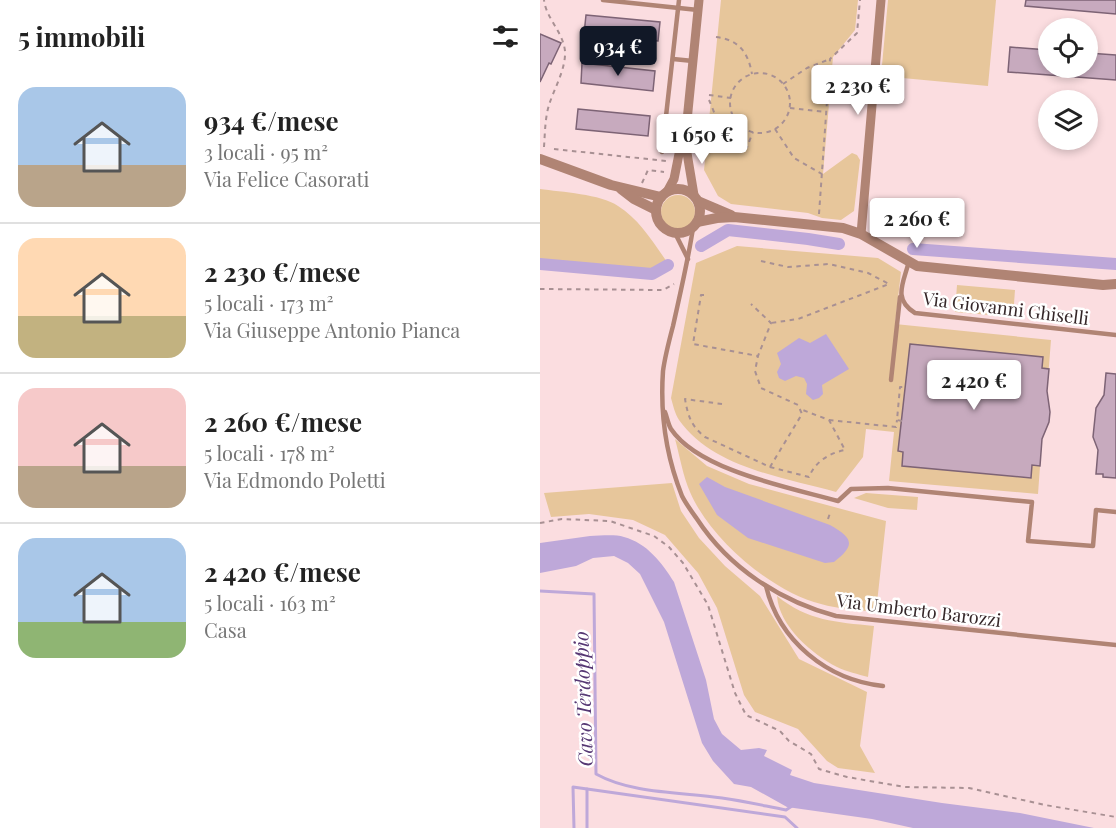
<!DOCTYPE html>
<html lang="it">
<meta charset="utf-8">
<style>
:root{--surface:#fff;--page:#f2f2f2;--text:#222;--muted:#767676;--line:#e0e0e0;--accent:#111827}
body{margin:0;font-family:"Playfair Display",serif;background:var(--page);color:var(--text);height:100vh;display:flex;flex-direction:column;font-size:22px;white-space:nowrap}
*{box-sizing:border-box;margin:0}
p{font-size:20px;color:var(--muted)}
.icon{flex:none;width:33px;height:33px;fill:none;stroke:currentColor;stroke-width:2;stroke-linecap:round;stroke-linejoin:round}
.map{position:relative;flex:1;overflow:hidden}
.sheet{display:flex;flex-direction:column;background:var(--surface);width:540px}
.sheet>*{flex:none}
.tools{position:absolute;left:498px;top:18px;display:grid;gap:12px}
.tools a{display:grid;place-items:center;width:60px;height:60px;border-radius:50%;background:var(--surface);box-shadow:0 3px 9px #0003;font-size:30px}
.price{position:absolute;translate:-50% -51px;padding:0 14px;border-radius:6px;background:#fff;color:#222;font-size:20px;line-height:39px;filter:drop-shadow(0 2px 3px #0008)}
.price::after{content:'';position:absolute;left:50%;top:36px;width:18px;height:14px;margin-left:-9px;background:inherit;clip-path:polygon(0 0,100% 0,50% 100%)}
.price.active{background:var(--accent);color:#fff}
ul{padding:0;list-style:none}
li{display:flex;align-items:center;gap:18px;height:150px;padding:0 18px}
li+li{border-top:2px solid var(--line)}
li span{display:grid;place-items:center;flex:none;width:168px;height:120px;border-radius:18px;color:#555}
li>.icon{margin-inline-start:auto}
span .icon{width:72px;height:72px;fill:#fffc;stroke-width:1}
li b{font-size:26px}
h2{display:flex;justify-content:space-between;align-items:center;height:72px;padding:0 18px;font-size:26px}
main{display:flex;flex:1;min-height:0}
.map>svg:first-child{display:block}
.green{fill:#e7c69b}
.water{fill:#bea8d9}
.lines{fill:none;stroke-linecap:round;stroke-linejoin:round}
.stream{stroke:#bea8d9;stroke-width:3}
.canal{stroke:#bea8d9;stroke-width:12}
.building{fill:#c7aabe;stroke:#7d6375;stroke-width:1.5}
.path{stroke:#a89093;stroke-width:2;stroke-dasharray:4.5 4.5;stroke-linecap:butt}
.service{stroke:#b08474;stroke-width:4.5}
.minor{stroke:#b08474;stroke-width:9}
.tertiary{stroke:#b08474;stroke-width:10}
.labels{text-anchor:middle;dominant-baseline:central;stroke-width:5;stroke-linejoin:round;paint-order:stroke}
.street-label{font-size:18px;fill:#352729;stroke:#fff}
.water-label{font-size:20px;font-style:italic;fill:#553773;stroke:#fff}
</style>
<main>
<section class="sheet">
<h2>5 immobili<svg class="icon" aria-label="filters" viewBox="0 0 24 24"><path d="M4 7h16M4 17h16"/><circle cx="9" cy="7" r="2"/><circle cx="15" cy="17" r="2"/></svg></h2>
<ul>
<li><span style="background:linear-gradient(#a9c7e8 65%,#b9a48a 0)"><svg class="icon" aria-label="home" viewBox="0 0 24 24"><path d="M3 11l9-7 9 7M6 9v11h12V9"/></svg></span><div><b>934 €/mese</b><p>3 locali · 95 m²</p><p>Via Felice Casorati</p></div></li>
<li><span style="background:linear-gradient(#ffd9b3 65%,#c2b280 0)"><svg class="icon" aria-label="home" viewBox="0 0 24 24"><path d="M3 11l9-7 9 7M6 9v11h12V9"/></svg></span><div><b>2 230 €/mese</b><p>5 locali · 173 m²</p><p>Via Giuseppe Antonio Pianca</p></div></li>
<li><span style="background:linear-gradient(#f6c9c9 65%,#b9a48a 0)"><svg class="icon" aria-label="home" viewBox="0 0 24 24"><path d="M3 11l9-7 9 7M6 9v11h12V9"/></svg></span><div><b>2 260 €/mese</b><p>5 locali · 178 m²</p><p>Via Edmondo Poletti</p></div></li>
<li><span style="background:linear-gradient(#a9c7e8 70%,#8fb573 0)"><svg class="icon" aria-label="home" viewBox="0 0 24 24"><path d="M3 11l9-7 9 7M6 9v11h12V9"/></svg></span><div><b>2 420 €/mese</b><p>5 locali · 163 m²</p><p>Casa</p></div></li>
</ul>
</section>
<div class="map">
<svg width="576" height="828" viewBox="0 0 576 828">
<rect width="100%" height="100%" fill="#fbdde0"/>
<g class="green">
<polygon points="181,0 318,0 315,30 293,57 283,174 312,153 317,155 320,160 314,211 301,220 282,218 268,213 191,204 178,196 164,170"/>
<polygon points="348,0 456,0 448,86 341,76"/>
<path d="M0,189C21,192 61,194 78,206C99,219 113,242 127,262L103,274L0,261Z"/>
<circle cx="138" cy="212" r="17"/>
<path d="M197,246L338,258L361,272L355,324L511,340L507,391L509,422L502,439L498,494L349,481L354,432L326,429L323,457L296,492C243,477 173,468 139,420C135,414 133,405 131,398L156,263Z"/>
<polygon points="417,285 475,290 473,317 415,312"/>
<path d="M135,439L167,466L209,484L346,521L336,612C318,610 298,609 281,604C232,592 170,539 150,492C143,476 140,457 135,439Z"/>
<polygon points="132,483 141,511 159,538 185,566 220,596 259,659 327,692 320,746 335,773 298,768 287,761 258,729 215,712 204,695 177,608 158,573 125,535 93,520 49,514 11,517 4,493"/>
<polygon points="326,493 378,497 377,510 348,508 314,498"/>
<path d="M237,596C268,621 296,622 334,626L328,677C318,674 307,672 297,667C272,654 239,626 237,596Z"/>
</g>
<g class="water">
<polygon points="286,334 309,369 282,385 283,394 279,398 273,400 266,394 267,384 264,378 256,376 245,381 239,378 237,372 241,364 237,353 259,338 270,343"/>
<path d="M167,477L185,487L290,525C313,538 316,545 294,562L285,563L208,538L177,515L159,484Z"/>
<path d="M50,536C60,536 74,534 84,537C107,543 122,563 134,582L166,680L174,719L182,734L201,750L219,748L227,750L224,756L252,770L250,775L274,783L402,803L480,813L554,828H373L332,819L247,807L211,787L194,784L173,761L162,743L124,622L100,574L88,563L74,556L53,558L36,566L0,573V543Z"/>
</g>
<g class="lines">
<g class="stream">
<path d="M0,591L54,594L56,774C92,794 141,792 182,798C204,801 225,806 246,810L252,806"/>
<polyline points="34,828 33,787 245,817 257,828"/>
<polyline points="47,828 47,789"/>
</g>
<g class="canal">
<polyline points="161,246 188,230 268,239 299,244"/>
<polyline points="373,249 576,264"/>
<polyline points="0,264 112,274 128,265"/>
</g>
</g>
<g class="building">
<polygon points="486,0 576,0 576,14 485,6"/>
<polygon points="46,15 120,22 118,41 105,40 105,42 44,34"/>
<polygon points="0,34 21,43 11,64 9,63 0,82"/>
<polygon points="470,47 508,50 508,68 548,68 548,53 576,55 576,80 468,72"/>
<polygon points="42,63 115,71 113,91 41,83"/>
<polygon points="38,109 110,116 108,136 36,129"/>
<polygon points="370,344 503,357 502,368 509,369 507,391 510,412 509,422 502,439 500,466 492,465 491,478 362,466 363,452 358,451"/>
<polygon points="566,373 576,374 576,478 563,477 563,474 556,474 558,450 553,437 556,408 564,395"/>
</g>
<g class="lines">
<g class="path">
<path d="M176,37C199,40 208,52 212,74"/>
<circle cx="220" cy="103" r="30"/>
<polyline points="243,84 267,68 290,59"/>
<polyline points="169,95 191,98"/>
<path d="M169,100C176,115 187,156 207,147L213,132"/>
<polyline points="250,108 286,112"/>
<polyline points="235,129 254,158 282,174"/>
<path d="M4,147C5,133 5,118 9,105C14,89 26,69 25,51C23,32 6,18 4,0"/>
<polyline points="14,149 126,161"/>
<polyline points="102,183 108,170 124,172"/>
<polyline points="279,214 290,59 317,33 320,0"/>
<polyline points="221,261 248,267 289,264 328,273 349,284 258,319 231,323"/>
<polyline points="0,289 123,290 134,284"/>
<polyline points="164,295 161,295 153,344 218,356 231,323 211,304"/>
<path d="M182,404L145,399C148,416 151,426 165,437L230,467L262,414L258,405L221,388L215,371L218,356"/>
<polyline points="289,420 356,427 357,420"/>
<polyline points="362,421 357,420 360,387 366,387"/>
<path d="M230,467L269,477C275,462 289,453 305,450L289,420L260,409"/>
<polyline points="288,519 290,513"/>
<polyline points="0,523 22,519 70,521 114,536 129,547 143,563 168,605 195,693 206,715 240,731 249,741 271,754 279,769 307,777 365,787 429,788 505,805 576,817"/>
</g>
<g class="service">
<polyline points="63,0 158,10"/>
<polyline points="133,59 153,61"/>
<polyline points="122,152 139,0"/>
<path d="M153,228C148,261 140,294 133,326C129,341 125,356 123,371C120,414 126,456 142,496C146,504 152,512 157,519C189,568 240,601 296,616L576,645"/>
<polyline points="135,233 148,259"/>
<path d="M369,261C364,282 352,299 375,313L576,335"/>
<polyline points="351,380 360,297"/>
<path d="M125,412C127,417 128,424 131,429C159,471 252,488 298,501L311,489L348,488L492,502L488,541L553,546L556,510L576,512"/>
<path d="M226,586C239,641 287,680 343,686"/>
</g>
<g class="minor">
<polyline points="127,192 134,179 140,149 145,141"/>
<polyline points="154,195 145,141 159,0"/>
<polyline points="321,234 341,0"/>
</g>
<g class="tertiary">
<polyline points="0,159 71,185 121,197"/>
<circle cx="138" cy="211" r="22"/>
<polyline points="81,189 94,199 116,210"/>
<polyline points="158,201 191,215"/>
<polyline points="157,222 177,218 194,217 303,228 321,234 377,266 563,285 576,284"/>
</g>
</g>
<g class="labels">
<g class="street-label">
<text transform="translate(466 308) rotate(7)">Via Giovanni Ghiselli</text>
<text transform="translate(379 610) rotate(7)">Via Umberto Barozzi</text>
</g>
<g class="water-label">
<text transform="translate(42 699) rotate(-92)">Cavo Terdoppio</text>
</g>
</g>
</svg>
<div class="tools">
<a><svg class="icon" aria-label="locate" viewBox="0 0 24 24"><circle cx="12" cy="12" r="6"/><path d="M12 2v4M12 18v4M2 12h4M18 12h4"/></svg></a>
<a><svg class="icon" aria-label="layers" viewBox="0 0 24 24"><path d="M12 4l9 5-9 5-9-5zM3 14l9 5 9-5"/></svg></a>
</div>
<b class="price active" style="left:78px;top:77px">934 €</b>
<b class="price" style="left:318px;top:116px">2 230 €</b>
<b class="price" style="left:162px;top:165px">1 650 €</b>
<b class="price" style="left:377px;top:249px">2 260 €</b>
<b class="price" style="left:434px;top:411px">2 420 €</b>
</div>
</main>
